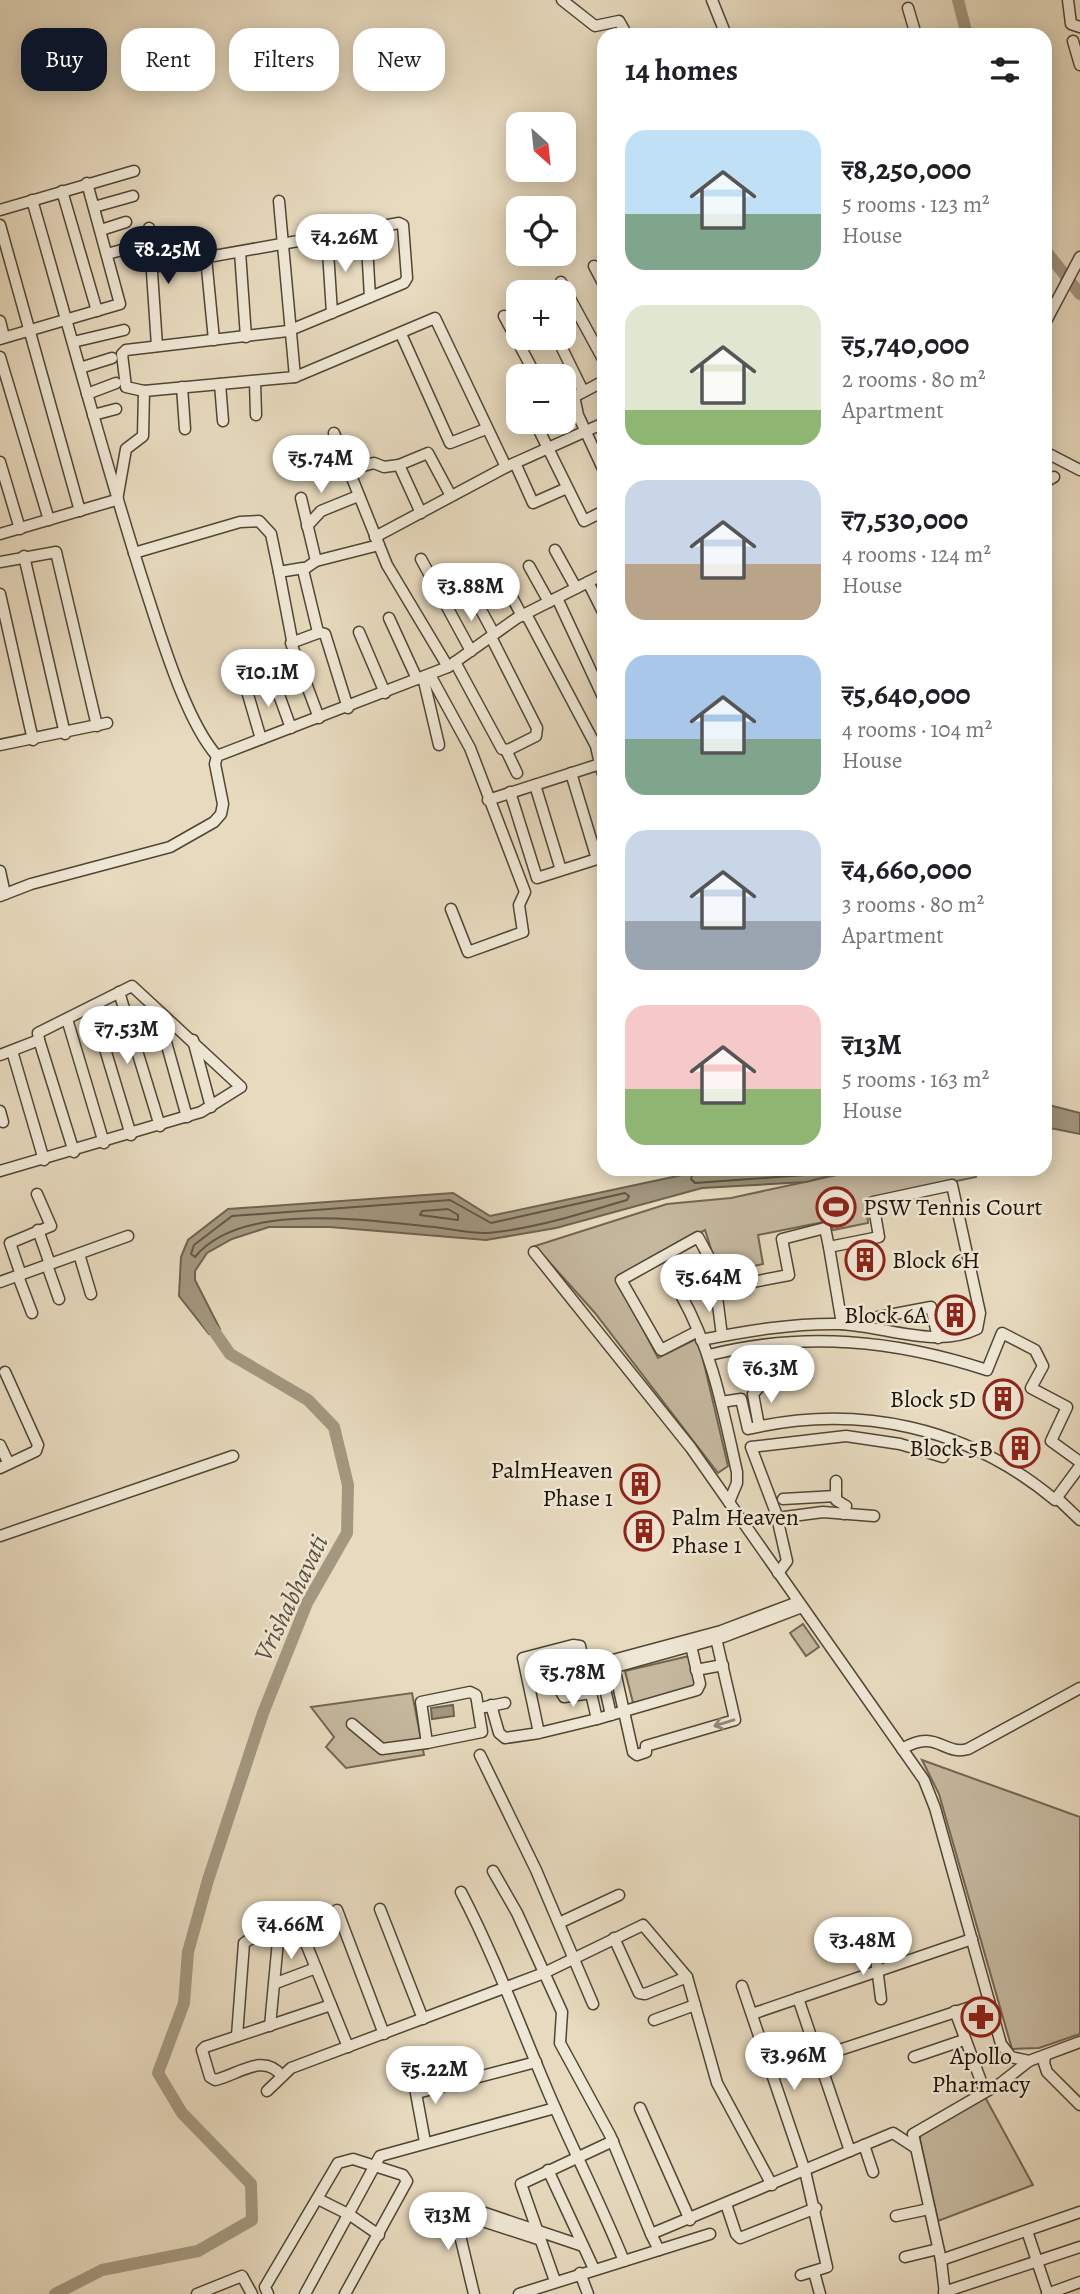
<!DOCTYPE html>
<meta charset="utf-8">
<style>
:root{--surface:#fff;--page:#f2f2f2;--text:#202124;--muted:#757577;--accent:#111827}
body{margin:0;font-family:Alegreya,serif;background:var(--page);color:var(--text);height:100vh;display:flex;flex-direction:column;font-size:26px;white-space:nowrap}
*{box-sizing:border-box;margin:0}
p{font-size:23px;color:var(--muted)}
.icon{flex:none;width:38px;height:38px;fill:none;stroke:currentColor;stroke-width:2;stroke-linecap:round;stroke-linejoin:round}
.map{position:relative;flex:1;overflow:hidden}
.panel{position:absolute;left:597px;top:28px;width:455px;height:1148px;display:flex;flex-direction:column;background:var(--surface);border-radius:21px;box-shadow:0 4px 18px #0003}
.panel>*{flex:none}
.top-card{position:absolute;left:21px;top:28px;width:471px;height:63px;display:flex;gap:14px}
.needle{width:46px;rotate:153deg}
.buttons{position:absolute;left:506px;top:112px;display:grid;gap:14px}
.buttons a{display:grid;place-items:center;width:70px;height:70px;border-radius:14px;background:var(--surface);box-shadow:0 4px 18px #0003;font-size:35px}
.price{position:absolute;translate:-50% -60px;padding:0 16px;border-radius:24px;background:#fff;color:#222;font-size:23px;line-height:46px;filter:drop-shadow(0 2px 4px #0008)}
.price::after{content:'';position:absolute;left:50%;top:42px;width:21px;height:16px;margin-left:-10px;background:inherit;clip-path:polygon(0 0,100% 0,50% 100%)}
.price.current{background:var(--accent);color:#fff}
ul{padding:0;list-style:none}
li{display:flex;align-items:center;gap:21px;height:175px;padding:0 28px}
li span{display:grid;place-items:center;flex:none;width:196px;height:140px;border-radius:21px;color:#555}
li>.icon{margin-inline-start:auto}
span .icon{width:84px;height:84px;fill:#fffc;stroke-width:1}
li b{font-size:30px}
h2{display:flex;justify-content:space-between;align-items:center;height:84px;padding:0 28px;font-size:30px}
.tag{padding:0 24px;border-radius:21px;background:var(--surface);box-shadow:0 4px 18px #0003;font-size:24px;line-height:63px}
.tag.current{background:var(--accent);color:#fff}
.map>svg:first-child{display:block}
.green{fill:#c5b89f;stroke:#726652;stroke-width:2}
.water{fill:#a3977f;stroke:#6e634f;stroke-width:2}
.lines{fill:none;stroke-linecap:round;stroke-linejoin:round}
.shore{stroke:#615642;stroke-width:2}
.river{stroke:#a3977f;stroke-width:12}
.minor-casing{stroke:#514634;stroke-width:13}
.minor{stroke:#efe7d5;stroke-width:10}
.oneway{stroke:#918878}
.labels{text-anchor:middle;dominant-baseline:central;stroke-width:5;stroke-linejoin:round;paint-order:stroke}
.poi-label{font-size:24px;fill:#1f1406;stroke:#efe7d5;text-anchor:end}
.water-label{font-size:26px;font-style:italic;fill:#5a4f3c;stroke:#efe7d5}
</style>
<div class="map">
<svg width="1080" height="2294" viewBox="0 0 1080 2294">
<rect width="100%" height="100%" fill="#e7dabe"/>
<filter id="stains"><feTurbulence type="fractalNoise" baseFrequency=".00286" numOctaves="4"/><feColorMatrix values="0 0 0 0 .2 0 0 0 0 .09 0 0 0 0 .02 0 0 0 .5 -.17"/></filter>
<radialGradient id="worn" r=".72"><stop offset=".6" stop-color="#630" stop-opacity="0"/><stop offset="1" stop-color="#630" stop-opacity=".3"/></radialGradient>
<g class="green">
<polygon points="865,1169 975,1169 976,1177 866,1200 868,1223 833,1230 829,1221 758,1235 763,1264 719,1274 705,1230 616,1278 658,1358 698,1338 728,1466 718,1473 595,1313 535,1246 667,1204 731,1198"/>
<polygon points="803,1624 819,1647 806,1656 790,1633"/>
<polygon points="689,1656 697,1688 633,1703 625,1671"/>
<polygon points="412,1693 424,1755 346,1768 326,1747 334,1737 311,1707"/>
<polygon points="922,1760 1080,1817 1080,2034 1039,2048 1012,2049 939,1794"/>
<polygon points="985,2097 1033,2185 938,2221 920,2140 921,2131"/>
</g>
<g class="water">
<polygon points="1045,1104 1080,1113 1080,1134 1045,1127"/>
<polygon points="710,1169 854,1169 806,1182 702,1188 556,1228 486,1240 330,1227 269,1227 232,1239 207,1253 195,1271 195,1280 220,1329 209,1334 179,1296 181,1257 188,1240 228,1209 453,1193 490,1216"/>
<polygon points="453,1705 454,1716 432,1719 431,1708"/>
</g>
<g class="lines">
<g class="shore">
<polyline points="694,1169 691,1179 695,1183 805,1175 826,1169"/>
<path d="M625,1193L629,1196L627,1200C582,1213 535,1229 488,1233C471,1234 452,1229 435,1227C370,1221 241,1200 195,1257L191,1254L194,1245L232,1216L450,1200L491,1223Z"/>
<polygon points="448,1209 458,1215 458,1220 420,1215 422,1211"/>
</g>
<g class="river">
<polyline points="958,0 967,35"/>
<polyline points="1045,250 1080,294"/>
<polyline points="55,2294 102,2270 198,2251 252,2220 251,2184 182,2113 158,2073 184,2003 188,1952 208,1880 263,1713 307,1603 347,1533 348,1485 334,1427 308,1400 230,1354 205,1318"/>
</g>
<g class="minor-casing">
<g id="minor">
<polyline points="562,0 595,26 619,21 627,35"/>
<polyline points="712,0 726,35"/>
<polyline points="1068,0 1071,24 1080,27"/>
<polyline points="908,8 916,35"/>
<polyline points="1073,41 1080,65"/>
<polyline points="62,191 97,311"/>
<path d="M32,200C71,334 106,468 149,600C163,643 187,722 217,756"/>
<polyline points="94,207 133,196"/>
<polyline points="0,210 134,171"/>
<polyline points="0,225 80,511"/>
<polyline points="149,228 157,346"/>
<polyline points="366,229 370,297"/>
<polyline points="101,230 126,222"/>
<polyline points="327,236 332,313"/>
<polyline points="240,252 246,337"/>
<polyline points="107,254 129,248"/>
<polyline points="206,258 214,340"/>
<polyline points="594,266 604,285"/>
<polyline points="561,282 604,361"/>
<polyline points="504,316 536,376"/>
<polyline points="0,321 4,337"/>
<polyline points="1045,323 1080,257"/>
<polyline points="401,334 450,443 486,429"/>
<polyline points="557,338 583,391"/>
<polyline points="0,339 120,304 87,183"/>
<polyline points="73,342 124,330"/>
<polyline points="0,357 49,520"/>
<polyline points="80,368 112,358"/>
<polyline points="295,377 435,318 506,467 604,423"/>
<polyline points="255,381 256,415"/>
<polyline points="220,384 223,421"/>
<polyline points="513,386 518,395"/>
<polyline points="182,387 185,429"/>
<polyline points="144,391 126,387 122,354 126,350 288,331 404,283 407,278 403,225 399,223 152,267"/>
<polyline points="87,394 116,383"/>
<polyline points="574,396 578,415 604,471"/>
<polyline points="564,402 604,381"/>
<polyline points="93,415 116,409"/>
<polyline points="535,422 584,521 604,511"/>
<polyline points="334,433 387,565 448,667"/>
<polyline points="1045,452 1080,470"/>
<polyline points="0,462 20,529"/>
<polyline points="515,463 533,503 567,488"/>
<polyline points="399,465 421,513"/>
<polyline points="348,470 374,463 384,467 399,465 428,453 451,496"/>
<polyline points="1045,482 1054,477"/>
<polyline points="301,498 316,561 303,570 318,632 325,634 348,708"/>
<polyline points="117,500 126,449 143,436 144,391 295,377 279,201"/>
<polyline points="307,526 321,511 358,496"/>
<polyline points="0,534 116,500"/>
<polyline points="375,537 506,467"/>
<polyline points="555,550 576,588"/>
<polyline points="134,553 240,522 259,521 271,534 279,572"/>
<polyline points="24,556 65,734"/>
<polyline points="421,559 471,651"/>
<polyline points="316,561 379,545"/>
<polyline points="0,562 56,552 97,726"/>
<polyline points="529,566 549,602"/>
<polyline points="503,580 522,616"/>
<polyline points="588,582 604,614"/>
<polyline points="0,594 33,740"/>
<polyline points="474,597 494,634"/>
<polyline points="557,598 604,699"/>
<polyline points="389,618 417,679"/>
<polyline points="359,632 385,693"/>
<polyline points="318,633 291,643 319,718"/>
<polyline points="292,640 279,572 303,568"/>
<polyline points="267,662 291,728"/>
<polyline points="455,662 502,749 508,750 536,736 537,728 491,637"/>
<polyline points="242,674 261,739"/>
<polyline points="430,675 470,748 525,892 519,905 523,932 468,952 451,909"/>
<polyline points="423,677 439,745"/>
<polyline points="0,745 107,723"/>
<polyline points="506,750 517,773"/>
<polyline points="599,762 604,777"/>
<polyline points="535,785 561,870"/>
<polyline points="510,792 537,878 597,859 571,773"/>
<polyline points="488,800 600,764 596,746 526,614"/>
<polyline points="0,871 5,894"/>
<polyline points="0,896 31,884 170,847 214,822 221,814 223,804 215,764 217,756 448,667 517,618 604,574"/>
<polyline points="119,992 160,1126"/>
<polyline points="92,1006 131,1135"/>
<polyline points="157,1010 187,1117"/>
<polyline points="67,1019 104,1143"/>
<polyline points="39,1040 74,1152"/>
<polyline points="193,1040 211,1107"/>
<polyline points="12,1051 44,1160"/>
<polyline points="0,1055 39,1040 38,1033 132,986 241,1087 201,1112 0,1171"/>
<polyline points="0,1111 3,1122"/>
<polyline points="38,1230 50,1264"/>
<polyline points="829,1247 842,1324 931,1307 938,1338"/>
<polyline points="534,1252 691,1448 924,1780 935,1808 1001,2044 1011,2057 1029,2061 1080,2042"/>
<polyline points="79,1254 91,1294"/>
<polyline points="47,1265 59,1299"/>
<polyline points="21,1275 10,1243 51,1226 37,1194"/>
<polyline points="18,1276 32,1313"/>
<polyline points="0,1282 128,1236"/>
<path d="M698,1331L661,1350L621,1280L698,1237L718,1274L681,1295C712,1350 723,1410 737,1472V1483L729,1502"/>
<path d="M701,1340C747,1331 793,1323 840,1324C885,1326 935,1349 977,1329L980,1313L952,1185L873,1202L879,1237L829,1247L825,1228L782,1239L789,1275L716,1289L722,1336"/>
<path d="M709,1355C804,1331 895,1340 987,1370L1002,1333L1035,1350L1043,1366L1031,1388L1067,1407L1051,1441L1080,1462"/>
<path d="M721,1402L741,1399L748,1429C858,1403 968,1427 1055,1500L1080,1466"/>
<polyline points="759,1426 753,1394 763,1383 775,1377"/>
<polyline points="0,1445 8,1462"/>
<polyline points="0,1468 36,1451 38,1445 5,1372"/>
<polyline points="836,1481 836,1500 846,1506 844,1514"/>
<polyline points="1057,1498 1080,1520"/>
<polyline points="783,1499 836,1496"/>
<polyline points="777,1518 823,1512 874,1516"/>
<polyline points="0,1536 233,1456"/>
<polyline points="778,1573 787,1561 776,1513 751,1447 846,1436 900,1444 943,1457"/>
<polyline points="798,1602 721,1631 598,1664 586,1671 601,1671 723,1637 802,1607"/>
<polyline points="614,1667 633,1752 637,1755 646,1752 646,1746 735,1720 715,1634"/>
<polyline points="696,1670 723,1665"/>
<polyline points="586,1671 555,1682 564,1697 591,1693"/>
<polyline points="601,1671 611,1715"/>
<polygon points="470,1692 476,1695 482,1732 427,1743 421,1702"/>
<polyline points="491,1705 499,1733 505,1738 539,1733 597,1719 580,1646 573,1645 523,1658 539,1733"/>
<polyline points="485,1707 505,1703"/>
<polyline points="597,1719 697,1690 700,1684 691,1646"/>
<polyline points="352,1724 382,1749 427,1743"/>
<path d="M902,1749C937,1728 943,1756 968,1749L1080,1688"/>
<polyline points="480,1755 536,1870 593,2004"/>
<polyline points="493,1871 517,1913 562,2012 560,2043 610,2135 651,2234"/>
<path d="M461,1892C495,1957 520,2026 549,2094C573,2150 601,2204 624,2261"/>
<polyline points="380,1909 423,2019"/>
<polyline points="337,1910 384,2034"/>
<polyline points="559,1923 619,1895"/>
<polyline points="614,1938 639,1993 645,1994 687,1977"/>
<polyline points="875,1951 881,1999"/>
<polyline points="276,1983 316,1968"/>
<polyline points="742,1986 805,2171 827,2267 801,2275"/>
<polyline points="798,1998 850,2151"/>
<polyline points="955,2011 985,2092"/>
<polyline points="752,2014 972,1939"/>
<polyline points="654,2020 695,2005"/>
<polyline points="270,2026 278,1941"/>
<polyline points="237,2036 244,1943 252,1938 278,1941 301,1937 305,1941 348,2047"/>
<polyline points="818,2057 989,2001"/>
<polyline points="914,2057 964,2040"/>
<polyline points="1045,2057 1044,2063 1047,2072 1080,2105"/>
<path d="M282,2076C263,2052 238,2075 215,2080L210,2077L202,2050L205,2047L331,2005"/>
<polyline points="413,2077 425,2142"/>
<polyline points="267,2091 291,2068 544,1973 643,1925 687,1977 717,2083 772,2185"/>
<polyline points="417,2093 536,2062"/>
<polyline points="640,2108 690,2220"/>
<polyline points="864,2145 873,2172"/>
<polyline points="548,2170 594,2269"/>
<polyline points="318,2199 350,2215 379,2235"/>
<polyline points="726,2204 736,2234 740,2238 816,2208"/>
<polyline points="455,2212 538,2239"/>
<polyline points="896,2216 929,2209"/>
<polyline points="1027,2231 1048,2294"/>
<polyline points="659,2250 710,2234"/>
<polyline points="905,2257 938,2249"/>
<polyline points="941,2260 1080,2212"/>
<polyline points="814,2272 820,2294"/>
<polyline points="580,2273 588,2294"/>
<polyline points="555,2281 521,2184 613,2141"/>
<polyline points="944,2292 1080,2247"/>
<polyline points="197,2294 242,2276 252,2294"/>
<polyline points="268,2294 265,2287 338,2163 353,2159 403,2175 407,2181 345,2294"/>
<polyline points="305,2294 380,2156 555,2108"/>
<polyline points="474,2294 452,2202 583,2246"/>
<polyline points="519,2294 659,2250 651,2234 893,2133 916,2148"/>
<polyline points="945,2294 941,2260 913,2134 1001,2083 1029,2061"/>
<polyline points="1047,2294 1080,2282"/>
</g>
</g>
<use href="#minor" class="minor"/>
</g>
<defs><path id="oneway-shaft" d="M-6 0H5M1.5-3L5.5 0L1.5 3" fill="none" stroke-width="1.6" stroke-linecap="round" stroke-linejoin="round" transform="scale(1.75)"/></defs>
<use class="oneway" href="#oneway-shaft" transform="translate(724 1723) rotate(163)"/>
<defs>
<g id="stadium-ring" transform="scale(2.0125)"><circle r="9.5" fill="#efe7d5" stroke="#8f2418" stroke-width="1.5"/><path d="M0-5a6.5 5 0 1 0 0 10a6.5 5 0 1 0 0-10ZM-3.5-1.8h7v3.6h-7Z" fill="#8f2418"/></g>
<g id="building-ring" transform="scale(2.0125)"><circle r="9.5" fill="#efe7d5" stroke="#8f2418" stroke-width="1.5"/><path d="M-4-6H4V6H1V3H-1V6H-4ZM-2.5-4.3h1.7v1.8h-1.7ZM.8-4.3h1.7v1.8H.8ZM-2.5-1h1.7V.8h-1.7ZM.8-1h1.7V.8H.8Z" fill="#8f2418"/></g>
<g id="pharmacy-ring" transform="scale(2.0125)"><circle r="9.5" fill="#efe7d5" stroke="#8f2418" stroke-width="1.5"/><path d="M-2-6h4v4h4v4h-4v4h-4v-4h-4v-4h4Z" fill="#8f2418"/></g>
</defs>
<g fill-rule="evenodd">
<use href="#stadium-ring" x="836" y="1207"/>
<use href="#building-ring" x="865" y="1260"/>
<use href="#building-ring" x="955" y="1315"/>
<use href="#building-ring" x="1003" y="1399"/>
<use href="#building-ring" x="1020" y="1448"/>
<use href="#building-ring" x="640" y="1484"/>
<use href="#building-ring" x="644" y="1531"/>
<use href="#pharmacy-ring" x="981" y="2017"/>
</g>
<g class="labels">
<g class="poi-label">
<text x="863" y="1207" text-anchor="start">PSW Tennis Court</text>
<text x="892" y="1260" text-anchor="start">Block 6H</text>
<text x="928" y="1315">Block 6A</text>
<text x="976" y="1399">Block 5D</text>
<text x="993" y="1448">Block 5B</text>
<text x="613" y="1470">PalmHeaven<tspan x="613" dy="28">Phase 1</tspan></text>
<text x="671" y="1517" text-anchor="start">Palm Heaven<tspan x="671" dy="28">Phase 1</tspan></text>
<text x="981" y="2056" text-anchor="middle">Apollo<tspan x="981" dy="28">Pharmacy</tspan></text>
</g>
<g class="water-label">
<text transform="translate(291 1598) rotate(-64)">Vrishabhavati</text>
</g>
</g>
<rect width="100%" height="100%" filter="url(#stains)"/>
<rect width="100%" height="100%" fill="url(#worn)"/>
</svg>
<div class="buttons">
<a><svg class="needle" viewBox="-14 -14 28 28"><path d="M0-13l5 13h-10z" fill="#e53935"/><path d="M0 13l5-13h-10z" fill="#757577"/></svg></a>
<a><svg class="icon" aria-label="locate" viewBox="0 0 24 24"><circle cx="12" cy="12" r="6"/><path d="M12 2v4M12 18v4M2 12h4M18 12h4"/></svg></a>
<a>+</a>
<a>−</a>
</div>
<b class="price" style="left:345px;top:274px">₹4.26M</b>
<b class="price current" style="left:168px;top:286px">₹8.25M</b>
<b class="price" style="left:321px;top:495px">₹5.74M</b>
<b class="price" style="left:471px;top:623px">₹3.88M</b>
<b class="price" style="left:268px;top:709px">₹10.1M</b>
<b class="price" style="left:127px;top:1066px">₹7.53M</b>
<b class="price" style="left:709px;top:1314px">₹5.64M</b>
<b class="price" style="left:771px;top:1405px">₹6.3M</b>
<b class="price" style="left:573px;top:1709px">₹5.78M</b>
<b class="price" style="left:291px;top:1961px">₹4.66M</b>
<b class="price" style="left:863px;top:1977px">₹3.48M</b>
<b class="price" style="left:794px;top:2092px">₹3.96M</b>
<b class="price" style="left:435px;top:2106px">₹5.22M</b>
<b class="price" style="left:448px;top:2252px">₹13M</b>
<div class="top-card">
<a class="tag current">Buy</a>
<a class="tag">Rent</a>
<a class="tag">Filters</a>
<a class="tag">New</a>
</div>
<section class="panel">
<h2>14 homes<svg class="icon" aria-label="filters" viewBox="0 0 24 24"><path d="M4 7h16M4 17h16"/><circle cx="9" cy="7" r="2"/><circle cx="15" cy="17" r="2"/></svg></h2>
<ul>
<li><span style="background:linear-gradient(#bfe0f5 60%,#7fa58c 0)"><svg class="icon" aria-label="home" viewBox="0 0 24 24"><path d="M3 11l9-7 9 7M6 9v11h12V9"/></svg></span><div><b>₹8,250,000</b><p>5 rooms · 123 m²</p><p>House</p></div></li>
<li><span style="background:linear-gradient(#dfe7d0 75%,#8fb573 0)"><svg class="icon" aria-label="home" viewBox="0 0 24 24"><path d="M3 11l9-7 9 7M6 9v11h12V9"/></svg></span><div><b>₹5,740,000</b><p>2 rooms · 80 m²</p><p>Apartment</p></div></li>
<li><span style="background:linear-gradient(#c9d6e8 60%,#b9a48a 0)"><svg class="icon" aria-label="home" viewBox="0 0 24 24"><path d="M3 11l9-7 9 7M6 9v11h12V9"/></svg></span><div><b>₹7,530,000</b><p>4 rooms · 124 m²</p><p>House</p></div></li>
<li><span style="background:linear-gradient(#a9c7e8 60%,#7fa58c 0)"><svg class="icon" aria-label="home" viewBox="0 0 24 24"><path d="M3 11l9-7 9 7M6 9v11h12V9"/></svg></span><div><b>₹5,640,000</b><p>4 rooms · 104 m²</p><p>House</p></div></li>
<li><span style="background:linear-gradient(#c9d6e8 65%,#9aa5b1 0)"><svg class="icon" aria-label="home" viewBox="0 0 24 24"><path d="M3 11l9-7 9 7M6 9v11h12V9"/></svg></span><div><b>₹4,660,000</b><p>3 rooms · 80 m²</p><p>Apartment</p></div></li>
<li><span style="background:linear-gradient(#f6c9c9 60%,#8fb573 0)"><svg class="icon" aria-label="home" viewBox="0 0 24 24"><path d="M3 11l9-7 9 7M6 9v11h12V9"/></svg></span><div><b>₹13M</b><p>5 rooms · 163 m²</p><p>House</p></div></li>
</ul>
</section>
</div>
